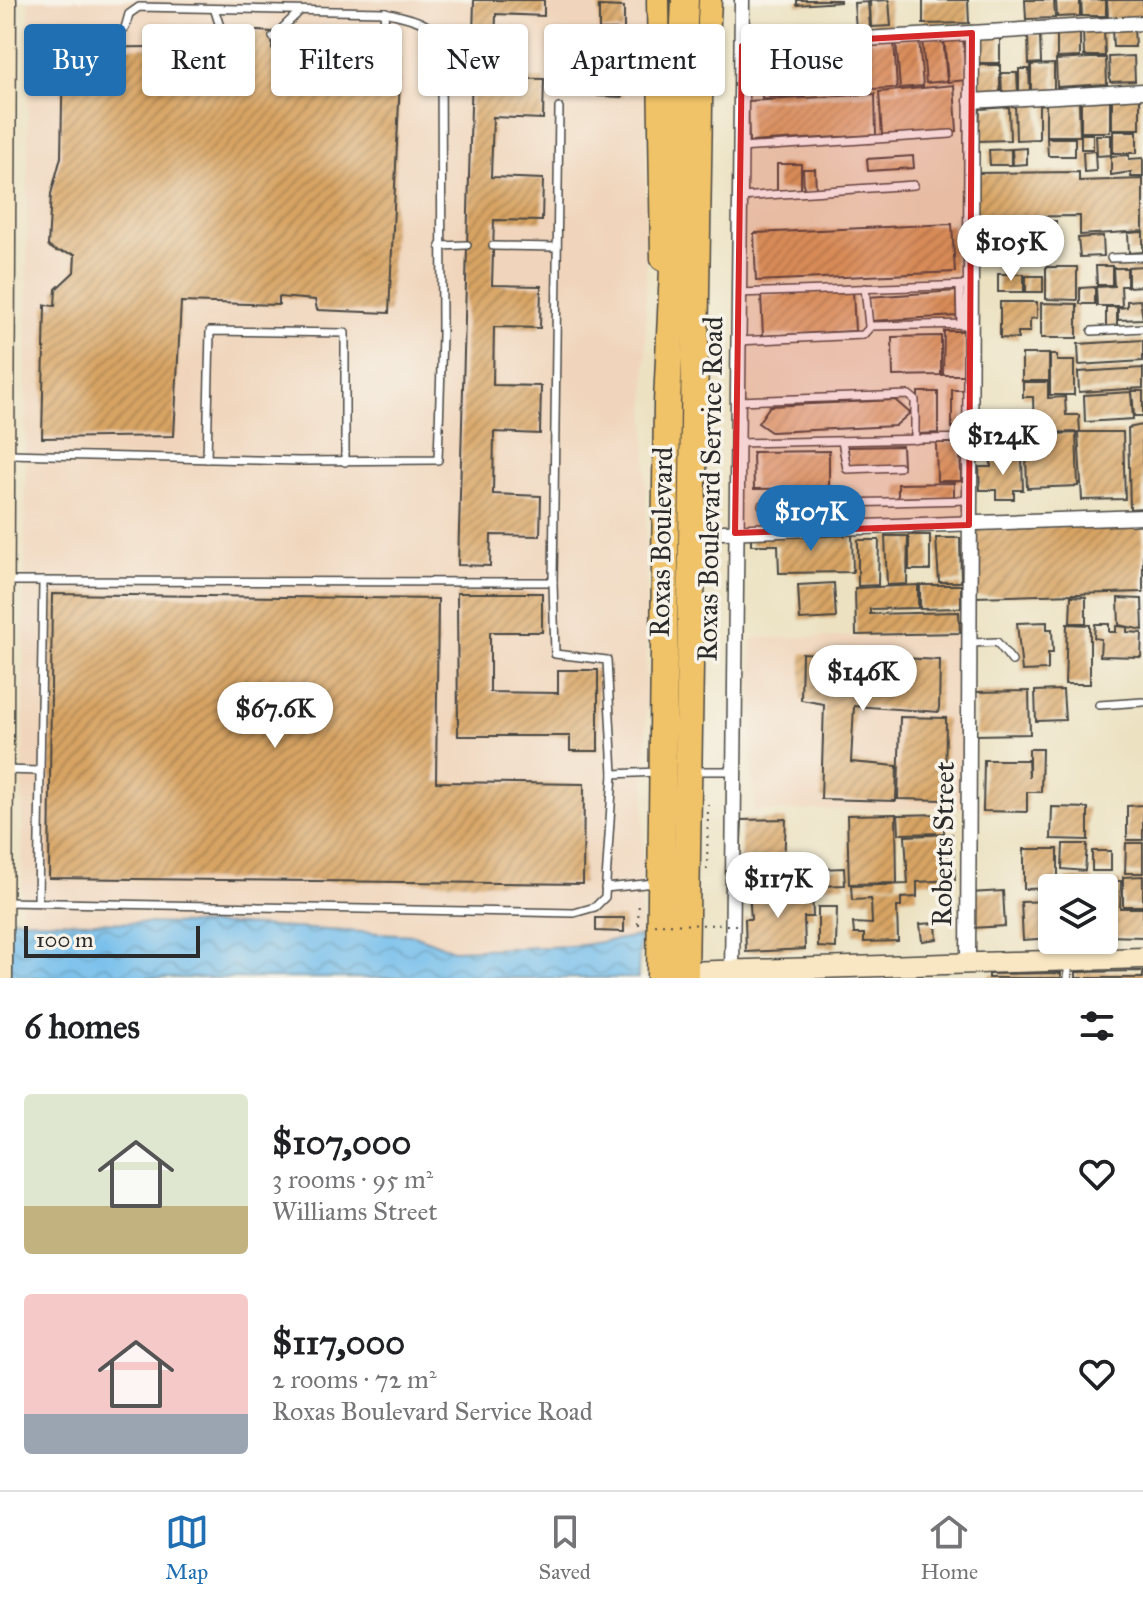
<!DOCTYPE html>
<meta charset="utf-8">
<style>
:root{--surface:#fff;--page:#f6f6f6;--text:#202124;--muted:#757577;--line:#e0e0e0;--accent:#1f6fb2}
body{margin:0;font-family:"IM FELL Great Primer",serif;background:var(--page);color:var(--text);height:100vh;display:flex;flex-direction:column;font-size:30px;white-space:nowrap}
*{box-sizing:border-box;margin:0}
p{font-size:26px;color:var(--muted)}
.icon{flex:none;width:44px;height:44px;fill:none;stroke:currentColor;stroke-width:2;stroke-linecap:round;stroke-linejoin:round}
.map{position:relative;height:978px;overflow:hidden}
.drawer{display:flex;flex-direction:column;background:var(--surface);flex:1}
.drawer>*{flex:none}
.guide{position:absolute;left:24px;top:24px;width:1096px;height:72px;display:flex;gap:16px}
.controls{position:absolute;left:1038px;top:874px;display:grid;gap:16px}
.controls a{display:grid;place-items:center;width:80px;height:80px;border-radius:8px;background:var(--surface);box-shadow:0 2px 6px #0004;font-size:40px}
.scale{position:absolute;left:24px;bottom:20px;width:176px;box-sizing:border-box;padding-left:8px;border:4px solid #2b2b2b;border-top:0;font-size:22px;line-height:28px;white-space:nowrap;color:#2b2b2b;-webkit-text-stroke:6px #f7f3e8;paint-order:stroke}
.price{position:absolute;translate:-50% -68px;padding:0 18px;border-radius:28px;background:#fff;color:#222;font-size:26px;line-height:52px;filter:drop-shadow(0 2px 4px #0008)}
.price::after{content:'';position:absolute;left:50%;top:48px;width:24px;height:18px;margin-left:-12px;background:inherit;clip-path:polygon(0 0,100% 0,50% 100%)}
.price.active{background:var(--accent);color:#fff}
ul{padding:0;list-style:none}
li{display:flex;align-items:center;gap:24px;height:200px;padding:0 24px}
li span{display:grid;place-items:center;flex:none;width:224px;height:160px;border-radius:8px;color:#555}
li>.icon{margin-inline-start:auto}
span .icon{width:96px;height:96px;fill:#fffc;stroke-width:1}
li b{font-size:34px}
h2{display:flex;justify-content:space-between;align-items:center;height:96px;padding:0 24px;font-size:34px}
.pill{padding:0 28px;border-radius:8px;background:var(--surface);box-shadow:0 2px 6px #0004;font-size:28px;line-height:72px}
.pill.active{background:var(--accent);color:#fff}
.menu{display:flex;justify-content:space-around;align-items:center;height:112px;border-top:2px solid var(--line);background:var(--surface);font-size:22px;color:var(--muted)}
.menu a{display:grid;justify-items:center;gap:4px}
.menu .active{color:var(--accent)}
.map>svg:first-child{display:block}
.built{fill:#f0d5bc}
.water{fill:url(#water-waves);stroke:#4f748c;stroke-width:2}
.building{fill:url(#building-hatch)}
.lines{fill:none;stroke-linecap:round;stroke-linejoin:round}
.lane-casing{stroke:#484642;stroke-width:10}
.street-casing{stroke:#484642;stroke-width:17}
.secondary-casing{stroke:#484642;stroke-width:23}
.primary-casing{stroke:#484642;stroke-width:25}
.highway-casing{stroke:#484642;stroke-width:29}
.path{stroke:#484642;stroke-width:2;stroke-dasharray:2 6;stroke-linecap:butt}
.lane{stroke:#fff;stroke-width:7}
.street{stroke:#fff;stroke-width:14}
.secondary{stroke:#f9e7c3;stroke-width:20}
.primary{stroke:#f1c369;stroke-width:22}
.highway{stroke:#f1c369;stroke-width:26}
.path-bridge{stroke:#484642;stroke-width:2;stroke-dasharray:2 6;stroke-linecap:butt}
.marked{fill:#d62828;fill-opacity:0.2;stroke:#d62828;stroke-width:6;stroke-linejoin:round}
.labels{text-anchor:middle;dominant-baseline:central;stroke-width:7;stroke-linejoin:round;paint-order:stroke}
.street-label{font-size:28px;fill:#2b2b2b;stroke:#f7f3e8}
</style>
<div class="map">
<svg width="1143" height="978" viewBox="0 0 1143 978">
<defs>
<pattern id="water-waves" width="16" height="10" patternUnits="userSpaceOnUse" patternTransform="scale(2)"><rect width="16" height="10" fill="#73beec"/><path d="M0 5q4-4 8 0t8 0" fill="none" stroke="#5f9bbf"/></pattern>
<pattern id="building-hatch" width="6" height="6" patternUnits="userSpaceOnUse" patternTransform="scale(2)"><rect width="6" height="6" fill="#d8a464"/><path d="M-1 1l2-2M0 6l6-6M5 7l2-2" fill="none" stroke="#af8653"/></pattern>
</defs>
<rect width="100%" height="100%" fill="#f7f3e8"/>
<filter id="ink" filterUnits="userSpaceOnUse"><feTurbulence type="fractalNoise" baseFrequency=".0125" numOctaves="2"/><feDisplacementMap in="SourceGraphic" scale="16" xChannelSelector="R" yChannelSelector="G"/><feConvolveMatrix kernelMatrix="1 2 1 2 8 2 1 2 1" color-interpolation-filters="sRGB"/></filter>
<filter id="wash" filterUnits="userSpaceOnUse"><feTurbulence type="fractalNoise" baseFrequency=".006" numOctaves="4" result="noise"/><feDisplacementMap in="SourceGraphic" scale="32" xChannelSelector="R" yChannelSelector="G"/><feGaussianBlur stdDeviation="1.8" result="paint"/><feColorMatrix in="noise" values="0 0 0 0 0 0 0 0 0 0 0 0 0 0 0 0 0 1.4 0 .05"/><feComposite in="paint" operator="in"/></filter>
<g filter="url(#wash)">
<rect width="100%" height="100%" fill="#ece2c2"/>
<g class="built">
<polygon points="29,0 646,0 646,759 640,936 576,946 453,950 414,935 241,925 22,920"/>
<polygon points="961,635 963,808 754,811 751,638"/>
</g>
<polygon class="water" points="0,917 39,921 241,925 414,935 453,950 576,946 640,936 638,978 0,978"/>
<g id="blocks">
<g class="building">
<polygon points="474,0 544,0 544,16 496,14 494,78 544,79 543,119 493,117 491,177 543,179 542,221 494,220 492,285 541,286 540,328 494,327 493,385 541,386 540,434 494,432 493,494 541,496 540,536 491,535 490,566 458,565"/>
<polygon points="797,0 840,0 840,2 797,5"/>
<polygon points="889,0 891,26 871,27 870,1"/>
<polygon points="923,0 968,0 969,23 923,24"/>
<polygon points="1025,0 1054,0 1055,18 1026,19"/>
<polygon points="1056,0 1080,0 1080,16 1057,17"/>
<polygon points="1081,0 1106,0 1106,16 1082,16"/>
<polygon points="1107,0 1143,0 1143,18 1108,19"/>
<polygon points="868,2 870,28 856,29 854,3"/>
<polygon points="599,6 624,7 624,30 599,30"/>
<polygon points="1134,27 1135,47 1113,47 1112,28"/>
<polygon points="239,30 273,32 272,49 304,50 304,54 401,59 389,313 317,310 315,300 279,297 279,305 181,302 174,436 42,438 45,305 55,306 56,289 74,272 75,254 56,251 48,246 51,194 61,157 63,48 238,46"/>
<polygon points="1083,30 1104,30 1105,56 1084,56"/>
<polygon points="1057,31 1080,31 1080,57 1057,58"/>
<polygon points="600,32 624,32 623,53 600,52"/>
<polygon points="963,35 966,80 948,82 944,37"/>
<polygon points="1028,35 1040,35 1041,63 1029,64"/>
<polygon points="943,37 947,81 926,83 922,39"/>
<polygon points="1000,37 1000,63 977,63 976,38"/>
<polygon points="919,39 923,86 900,88 896,40"/>
<polygon points="894,41 897,88 871,89 868,42"/>
<polygon points="849,44 852,89 807,92 804,47"/>
<rect x="599" y="56" width="23" height="17"/>
<polygon points="1134,56 1135,81 1110,82 1109,57"/>
<polygon points="1090,58 1106,58 1107,84 1057,87 1056,60"/>
<polygon points="804,62 805,96 762,98 758,64 772,63 773,75 790,75 789,63"/>
<polygon points="1054,64 1054,92 1031,93 1031,65"/>
<polygon points="978,65 1000,65 1000,95 979,96"/>
<polygon points="1019,69 1029,69 1030,93 1019,93"/>
<polygon points="1001,73 1017,73 1018,93 1002,93"/>
<polygon points="599,77 623,78 622,97 598,96"/>
<polygon points="954,85 957,131 882,135 879,92"/>
<polygon points="875,94 876,135 749,142 748,101"/>
<rect x="1112" y="96" width="28" height="33"/>
<rect x="1081" y="99" width="29" height="33"/>
<polygon points="1039,101 1039,139 1016,140 1015,102"/>
<polygon points="1046,101 1079,101 1080,136 1046,136"/>
<polygon points="1009,107 1010,140 978,141 980,109"/>
<rect x="1113" y="131" width="24" height="22"/>
<rect x="1081" y="134" width="12" height="15"/>
<polygon points="1096,135 1111,135 1111,155 1097,156"/>
<polygon points="1047,138 1075,138 1075,156 1048,156"/>
<polygon points="1027,148 1027,164 1013,165 1012,149"/>
<polygon points="1011,149 1011,165 990,165 989,150"/>
<polygon points="1095,151 1096,171 1084,172 1083,152"/>
<polygon points="1129,155 1129,159 1143,158 1143,177 1131,177 1131,172 1111,175 1111,156"/>
<polygon points="913,156 914,168 868,171 867,159"/>
<rect x="777" y="164" width="24" height="26"/>
<polygon points="803,169 815,169 816,190 804,191"/>
<polygon points="1079,172 1079,181 1143,179 1143,231 1080,235 1080,216 975,217 974,173"/>
<polygon points="1056,221 1056,240 976,242 976,223"/>
<polygon points="952,224 955,272 756,281 754,233"/>
<polygon points="1143,232 1143,252 1129,253 1128,233"/>
<polygon points="1103,236 1104,256 1080,257 1078,238"/>
<polygon points="1096,266 1112,266 1112,285 1097,285"/>
<polygon points="1143,266 1143,286 1128,287 1128,267"/>
<polygon points="1046,267 1077,267 1077,300 1046,299"/>
<polygon points="1113,268 1127,268 1127,286 1121,286 1122,306 1097,306 1096,287 1114,286"/>
<rect x="998" y="274" width="26" height="18"/>
<rect x="1026" y="276" width="17" height="16"/>
<polygon points="1095,287 1095,304 1080,304 1080,288"/>
<polygon points="853,291 855,331 763,336 761,295"/>
<polygon points="956,291 957,316 870,321 868,297"/>
<polygon points="1140,300 1143,319 1118,320 1118,308 1127,307 1127,301"/>
<polygon points="1000,302 1037,302 1037,318 1030,319 1030,332 1018,332 1018,339 1000,338"/>
<polygon points="1041,303 1077,304 1077,338 1041,338"/>
<rect x="1106" y="307" width="11" height="21"/>
<polygon points="944,331 964,331 964,375 943,375"/>
<polygon points="941,336 941,375 893,376 892,337"/>
<polygon points="1143,340 1143,361 1079,365 1078,344"/>
<rect x="1022" y="354" width="27" height="27"/>
<polygon points="1050,355 1057,355 1057,361 1074,361 1074,395 1050,395"/>
<polygon points="1143,368 1143,388 1079,392 1078,372"/>
<polygon points="1023,382 1048,382 1048,398 1065,397 1066,415 1079,415 1080,432 1034,433 1033,397 1023,397"/>
<rect x="952" y="390" width="11" height="38"/>
<polygon points="1132,391 1143,391 1143,416 1134,416"/>
<polygon points="918,392 938,392 938,433 919,434"/>
<polygon points="1131,392 1133,419 1085,422 1084,395"/>
<polygon points="895,400 910,413 895,426 771,432 758,423 770,406"/>
<polygon points="1142,425 1143,508 1130,509 1128,428"/>
<polygon points="1078,432 1123,432 1125,499 1082,500"/>
<polygon points="1076,433 1078,486 1027,488 1026,455 976,457 975,438 1006,436 1007,445 1007,436"/>
<polygon points="936,443 960,443 961,481 937,481"/>
<polygon points="902,446 903,465 849,466 848,447"/>
<polygon points="829,451 829,488 754,489 753,452"/>
<polygon points="1022,457 1023,490 1014,490 1014,499 996,499 996,490 980,490 979,467 991,467 991,458"/>
<polygon points="954,483 954,497 898,498 898,484"/>
<polygon points="1143,524 1143,592 976,597 974,529"/>
<polygon points="852,534 853,572 779,573 778,545 751,545 751,536"/>
<rect x="909" y="535" width="21" height="35"/>
<polygon points="885,536 908,536 907,584 887,585"/>
<polygon points="936,538 960,538 961,582 939,582"/>
<polygon points="858,540 879,540 878,585 858,586"/>
<polygon points="834,583 836,618 800,620 798,585"/>
<polygon points="918,585 918,608 870,609 870,614 959,612 960,633 856,635 855,588"/>
<polygon points="920,585 961,585 961,608 920,609"/>
<polygon points="457,593 542,593 542,632 490,632 490,692 558,693 558,670 598,670 598,751 570,751 570,736 458,736"/>
<polygon points="52,594 438,599 436,782 584,784 583,884 49,878"/>
<polygon points="1071,596 1086,597 1086,623 1070,623"/>
<polygon points="1118,598 1142,599 1143,630 1119,625"/>
<polygon points="1047,622 1047,629 1052,629 1053,653 1048,653 1048,670 1022,671 1017,623"/>
<polygon points="1067,624 1090,625 1090,684 1065,684"/>
<polygon points="1095,624 1109,624 1109,632 1116,632 1116,626 1127,627 1127,632 1142,633 1141,657 1100,656 1101,639 1094,638"/>
<polygon points="802,653 940,660 939,712 854,706 851,762 897,766 896,801 821,799 824,704 801,700"/>
<polygon points="1063,690 1065,720 1036,721 1035,691"/>
<polygon points="1029,691 1030,734 976,735 975,692"/>
<polygon points="900,717 946,718 945,800 898,799"/>
<polygon points="1029,749 1042,749 1041,792 1027,792 1027,812 983,811 984,760 1028,760 1029,778"/>
<polygon points="1143,805 1143,840 1127,840 1127,806"/>
<polygon points="1052,807 1088,808 1088,840 1051,839"/>
<polygon points="896,814 897,883 849,884 847,815"/>
<polygon points="944,814 944,833 899,834 898,815"/>
<polygon points="786,819 784,864 740,863 742,820"/>
<polygon points="952,834 955,880 917,882 917,897 901,898 901,907 897,907 898,941 864,942 864,934 854,934 853,923 872,924 871,899 852,900 851,886 908,884 905,836"/>
<polygon points="1126,843 1143,843 1143,873 1125,873"/>
<polygon points="1063,844 1087,844 1085,871 1062,869"/>
<polygon points="1024,849 1058,849 1058,888 1024,889"/>
<rect x="1092" y="851" width="19" height="20"/>
<polygon points="844,868 845,885 748,889 748,872"/>
<polygon points="1143,876 1143,906 1123,906 1123,877"/>
<rect x="1066" y="878" width="27" height="10"/>
<polygon points="1100,881 1121,881 1120,908 1143,908 1143,937 1104,936 1104,888 1099,888"/>
<polygon points="812,888 813,917 804,917 805,949 746,952 745,919 751,919 749,891"/>
<polygon points="1003,891 1005,926 972,928 970,893"/>
<polygon points="1052,901 1052,938 1023,940 1021,902"/>
<polygon points="818,907 837,907 836,948 818,947"/>
<polygon points="596,918 624,918 624,932 596,931"/>
<polygon points="936,923 937,939 922,941 920,924"/>
<polygon points="1143,971 1143,978 1076,978 1076,972"/>
<polygon points="1061,973 1061,978 989,978 989,974"/>
</g>
</g>
</g>
<g filter="url(#ink)">
<use href="#blocks" fill-opacity="0" stroke="#484642" stroke-width="2"/>
<g class="lines">
<g class="lane-casing">
<g id="lane">
<polyline points="215,11 222,33 239,37"/>
<polyline points="273,37 300,11"/>
<polyline points="381,50 385,12"/>
<polyline points="740,148 951,134"/>
<polyline points="740,197 914,185"/>
<polyline points="440,246 467,245"/>
<polyline points="493,246 557,247"/>
<polyline points="1111,258 1143,257"/>
<polyline points="960,285 961,325"/>
<polyline points="865,288 869,326"/>
<polyline points="738,293 970,285"/>
<polyline points="1092,331 1143,328"/>
<polyline points="738,341 863,335 871,326 970,324"/>
<polyline points="737,401 909,395 915,400 915,440"/>
<polyline points="842,441 847,469 899,467"/>
<polyline points="737,443 970,438"/>
<path d="M8,454L299,461L438,460L442,335L441,42C431,20 407,18 385,12L139,7L129,14L125,28"/>
<polyline points="207,459 210,331 345,333 345,462"/>
<polyline points="762,505 969,500"/>
<polyline points="7,581 553,582"/>
<polyline points="971,643 997,642 1012,661"/>
<polyline points="1099,705 1143,702"/>
<polyline points="4,770 40,771"/>
<polyline points="695,771 732,771"/>
<polyline points="613,774 657,772"/>
<polyline points="605,888 655,883"/>
<polyline points="5,902 574,913 595,907 605,897 613,774 607,660 555,654 553,582 559,108"/>
<polyline points="38,902 43,581"/>
<polyline points="1068,978 1068,962"/>
</g>
</g>
<g class="street-casing">
<g id="street">
<polyline points="742,46 1143,23"/>
<polyline points="971,101 1143,91"/>
<polyline points="694,533 1143,517"/>
<polyline points="968,963 972,33"/>
<polyline points="732,978 742,0"/>
</g>
</g>
<g class="secondary-casing">
<g id="secondary">
<polyline points="685,972 1143,958"/>
<polyline points="2,978 6,0"/>
</g>
</g>
<g class="primary-casing">
<g id="primary">
<polyline points="658,0 662,259"/>
<polyline points="707,63 710,0"/>
</g>
</g>
<g class="highway-casing">
<g id="highway">
<polyline points="660,978 667,403 685,0"/>
<polyline points="685,978 700,44"/>
</g>
</g>
<g class="path">
<polyline points="707,870 708,805"/>
<polyline points="638,924 639,900"/>
</g>
<use href="#lane" class="lane"/>
<use href="#street" class="street"/>
<use href="#secondary" class="secondary"/>
<use href="#primary" class="primary"/>
<use href="#highway" class="highway"/>
<polyline class="path-bridge" points="638,924 738,925"/>
</g>
</g>
<path class="marked" d="M972,33L969,525L735,533L742,46Z"/>
<g class="labels">
<g class="street-label">
<text transform="translate(710 489) rotate(-89)">Roxas Boulevard Service Road</text>
<text transform="translate(661 542) rotate(-89)">Roxas Boulevard</text>
<text transform="translate(943 844) rotate(-89)">Roberts Street</text>
</g>
</g>
</svg>
<div class="controls">
<a><svg class="icon" aria-label="layers" viewBox="0 0 24 24"><path d="M12 4l9 5-9 5-9-5zM3 14l9 5 9-5"/></svg></a>
</div>
<div class="scale">100 m</div>
<b class="price" style="left:1011px;top:283px">$105K</b>
<b class="price" style="left:1003px;top:477px">$124K</b>
<b class="price active" style="left:811px;top:553px">$107K</b>
<b class="price" style="left:863px;top:713px">$146K</b>
<b class="price" style="left:275px;top:750px">$67.6K</b>
<b class="price" style="left:778px;top:920px">$117K</b>
<div class="guide">
<a class="pill active">Buy</a>
<a class="pill">Rent</a>
<a class="pill">Filters</a>
<a class="pill">New</a>
<a class="pill">Apartment</a>
<a class="pill">House</a>
</div>
</div>
<section class="drawer">
<h2>6 homes<svg class="icon" aria-label="filters" viewBox="0 0 24 24"><path d="M4 7h16M4 17h16"/><circle cx="9" cy="7" r="2"/><circle cx="15" cy="17" r="2"/></svg></h2>
<ul>
<li><span style="background:linear-gradient(#dfe7d0 70%,#c2b280 0)"><svg class="icon" aria-label="home" viewBox="0 0 24 24"><path d="M3 11l9-7 9 7M6 9v11h12V9"/></svg></span><div><b>$107,000</b><p>3 rooms · 95 m²</p><p>Williams Street</p></div><svg class="icon" aria-label="heart" viewBox="0 0 24 24"><path d="M12 20l-8-8c-3-5 5-10 8-4 3-6 11-1 8 4z"/></svg></li>
<li><span style="background:linear-gradient(#f6c9c9 75%,#9aa5b1 0)"><svg class="icon" aria-label="home" viewBox="0 0 24 24"><path d="M3 11l9-7 9 7M6 9v11h12V9"/></svg></span><div><b>$117,000</b><p>2 rooms · 72 m²</p><p>Roxas Boulevard Service Road</p></div><svg class="icon" aria-label="heart" viewBox="0 0 24 24"><path d="M12 20l-8-8c-3-5 5-10 8-4 3-6 11-1 8 4z"/></svg></li>
</ul>
</section>
<nav class="menu">
<a class="active"><svg class="icon" aria-label="map" viewBox="0 0 24 24"><path d="M3 6l6-2 6 2 6-2v14l-6 2-6-2-6 2zM9 4v14M15 6v14"/></svg>Map</a>
<a><svg class="icon" aria-label="saved" viewBox="0 0 24 24"><path d="M7 4h10v16l-5-4-5 4z"/></svg>Saved</a>
<a><svg class="icon" aria-label="home" viewBox="0 0 24 24"><path d="M3 11l9-7 9 7M6 9v11h12V9"/></svg>Home</a>
</nav>
